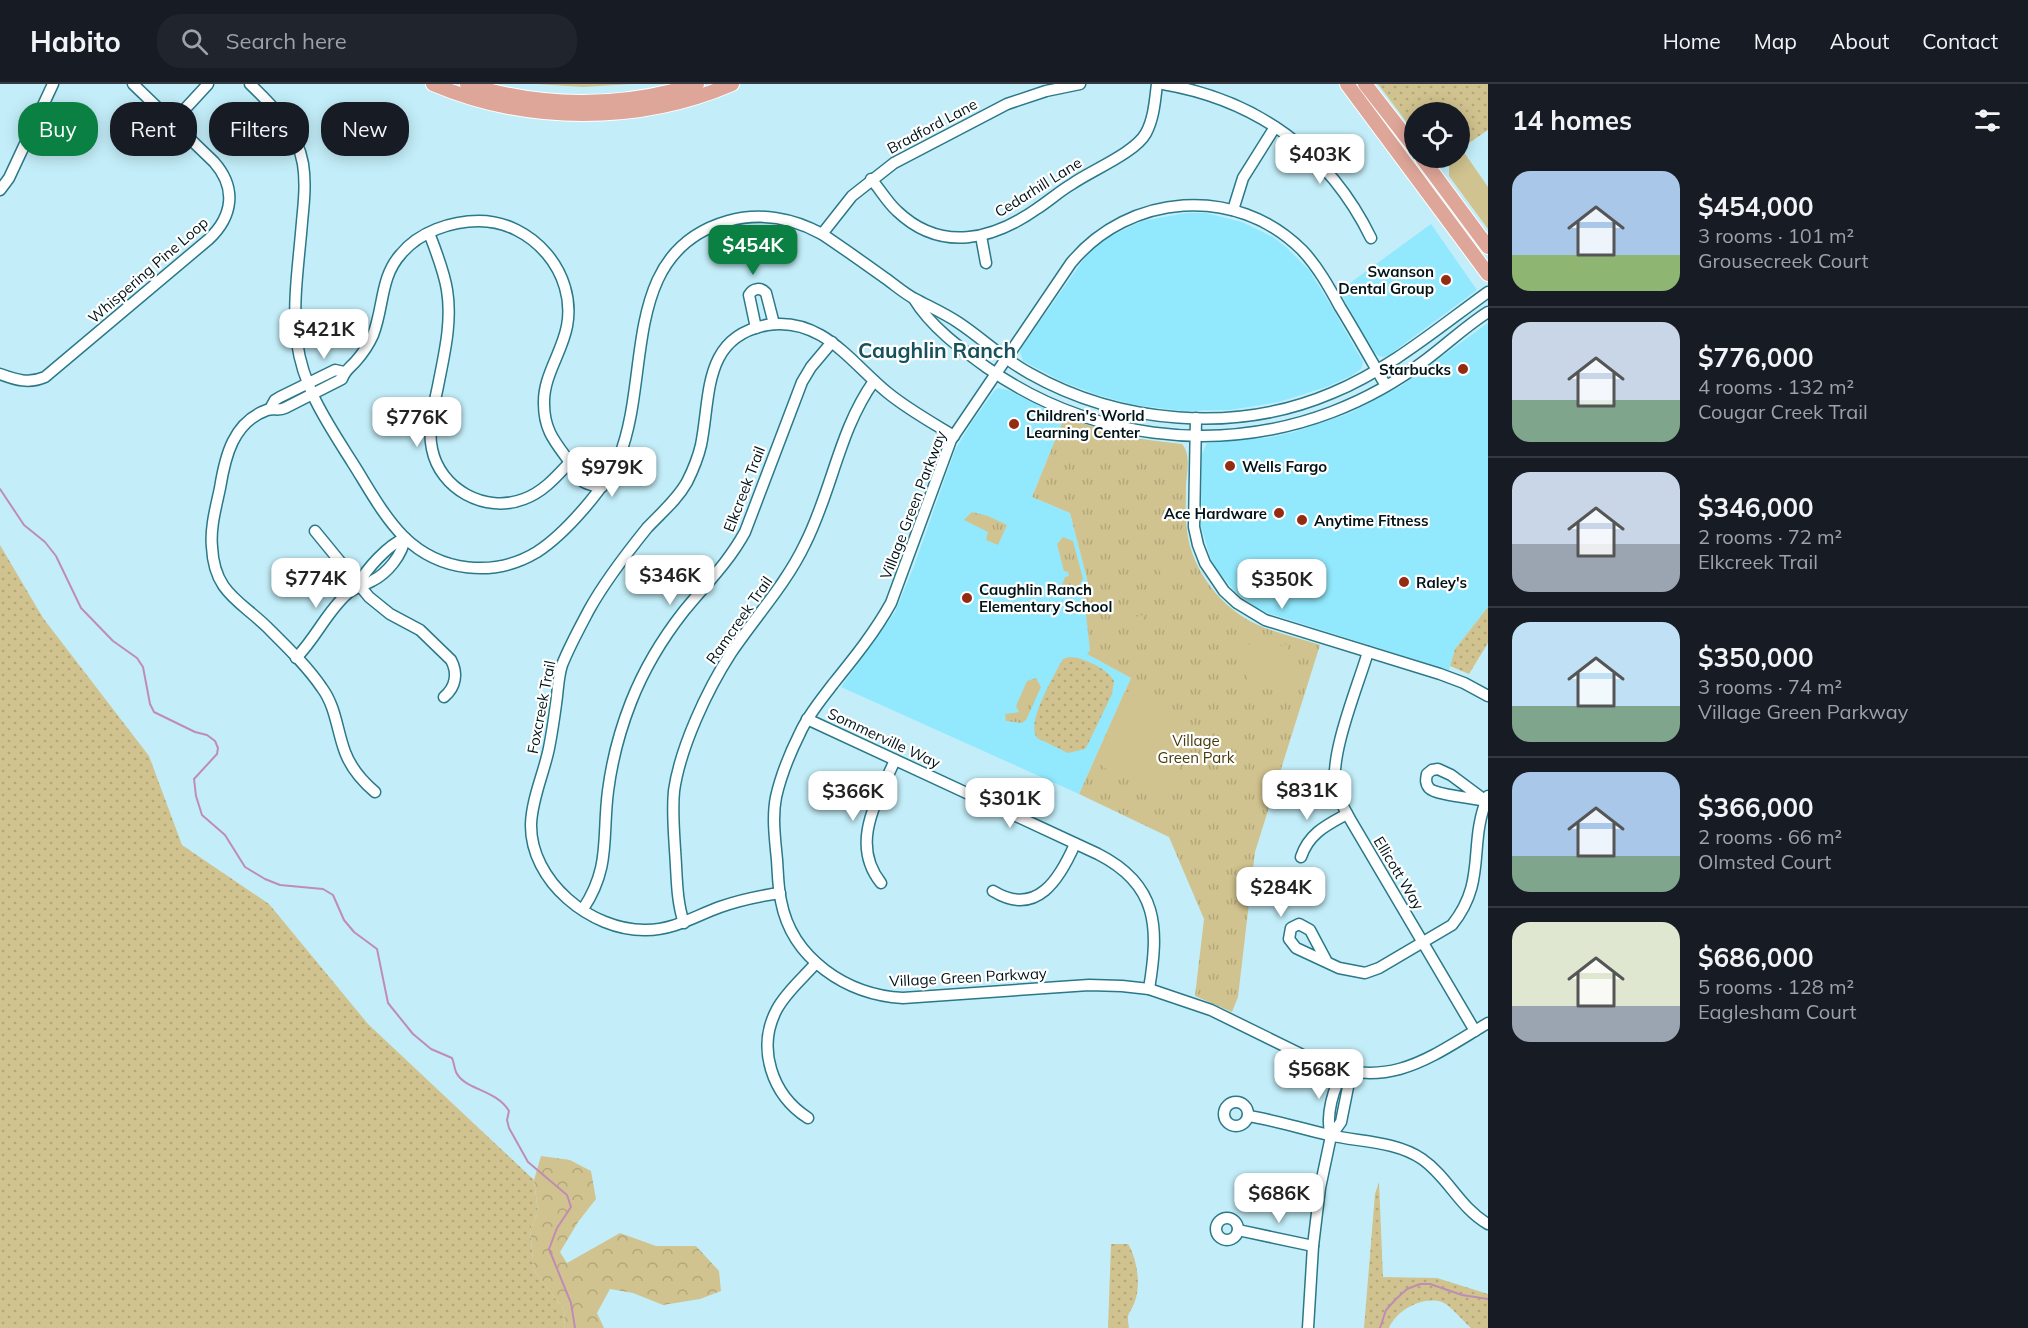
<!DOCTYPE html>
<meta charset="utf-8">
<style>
:root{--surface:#171b24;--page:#20242c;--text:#f1f3f6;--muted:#9ea1a6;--line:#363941;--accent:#0b8043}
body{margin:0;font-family:Mulish,sans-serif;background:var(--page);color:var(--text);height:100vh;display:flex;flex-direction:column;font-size:22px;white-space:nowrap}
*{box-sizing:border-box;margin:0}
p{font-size:20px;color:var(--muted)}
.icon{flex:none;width:33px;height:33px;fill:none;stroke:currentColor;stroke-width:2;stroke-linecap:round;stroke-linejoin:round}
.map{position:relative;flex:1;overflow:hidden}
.drawer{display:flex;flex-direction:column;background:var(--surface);width:540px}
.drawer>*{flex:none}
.guide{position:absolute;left:18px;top:18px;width:570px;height:54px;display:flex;gap:12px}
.controls{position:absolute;left:1404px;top:18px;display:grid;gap:12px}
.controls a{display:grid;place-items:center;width:66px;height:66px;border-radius:50%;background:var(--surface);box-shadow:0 3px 15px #0003;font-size:30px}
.price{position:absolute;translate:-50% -51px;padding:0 14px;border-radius:12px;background:#fff;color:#222;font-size:20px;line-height:39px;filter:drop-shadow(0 2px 3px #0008)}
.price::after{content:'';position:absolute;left:50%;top:36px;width:18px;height:14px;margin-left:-9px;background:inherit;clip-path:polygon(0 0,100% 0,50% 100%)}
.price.on{background:var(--accent);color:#fff}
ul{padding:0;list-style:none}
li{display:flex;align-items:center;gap:18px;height:150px;padding:0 24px}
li+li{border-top:2px solid var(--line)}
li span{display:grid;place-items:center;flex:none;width:168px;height:120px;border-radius:18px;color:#555}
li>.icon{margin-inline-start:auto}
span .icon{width:72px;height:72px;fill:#fffc;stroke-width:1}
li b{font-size:26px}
h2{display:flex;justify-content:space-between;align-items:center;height:72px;padding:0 24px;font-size:26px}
.tag{padding:0 21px;border-radius:24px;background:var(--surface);box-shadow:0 3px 15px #0003;font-size:21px;line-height:54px}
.tag.on{background:var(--accent);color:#fff}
header{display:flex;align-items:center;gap:36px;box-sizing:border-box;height:84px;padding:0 30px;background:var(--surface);border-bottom:2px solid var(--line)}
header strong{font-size:28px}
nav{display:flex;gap:33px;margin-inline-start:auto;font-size:21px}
.search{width:420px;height:54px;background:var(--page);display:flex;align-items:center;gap:15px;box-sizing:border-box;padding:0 21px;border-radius:24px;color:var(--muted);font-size:22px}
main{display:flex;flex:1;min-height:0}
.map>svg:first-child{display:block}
.built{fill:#92e9fd}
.grass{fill:url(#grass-dots)}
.forest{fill:url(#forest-crowns)}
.park{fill:url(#park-tufts)}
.garden{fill:#d1c38f}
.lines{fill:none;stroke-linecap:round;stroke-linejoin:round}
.stream{stroke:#bf8db4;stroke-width:2}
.minor-casing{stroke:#2b7888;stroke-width:13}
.major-casing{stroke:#fff;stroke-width:16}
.minor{stroke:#fff;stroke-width:10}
.major{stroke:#dea698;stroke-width:14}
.poi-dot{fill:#942c12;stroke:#fff;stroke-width:2}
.labels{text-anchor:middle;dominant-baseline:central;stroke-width:4.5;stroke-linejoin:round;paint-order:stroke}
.street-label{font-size:15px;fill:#001419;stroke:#fff}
.poi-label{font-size:15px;font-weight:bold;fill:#001419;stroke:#fff;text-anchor:start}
.park-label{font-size:15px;fill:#473b0a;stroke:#fff}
.district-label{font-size:21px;font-weight:bold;fill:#16525e;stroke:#fff}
</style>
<header>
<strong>Habito</strong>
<div class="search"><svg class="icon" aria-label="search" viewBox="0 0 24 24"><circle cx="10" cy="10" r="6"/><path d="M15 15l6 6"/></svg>Search here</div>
<nav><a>Home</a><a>Map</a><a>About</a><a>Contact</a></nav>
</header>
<main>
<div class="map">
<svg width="1488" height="1244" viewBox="0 0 1488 1244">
<defs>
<pattern id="grass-dots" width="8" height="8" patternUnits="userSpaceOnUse" patternTransform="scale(1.5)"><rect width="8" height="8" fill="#d1c38f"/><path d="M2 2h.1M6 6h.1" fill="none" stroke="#b2a77b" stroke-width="1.8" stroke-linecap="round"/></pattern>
<pattern id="forest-crowns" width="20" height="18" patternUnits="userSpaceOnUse" patternTransform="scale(1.5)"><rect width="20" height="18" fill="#d1c38f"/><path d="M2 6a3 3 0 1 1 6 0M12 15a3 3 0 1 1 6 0" fill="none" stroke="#b2a77b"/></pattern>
<pattern id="park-tufts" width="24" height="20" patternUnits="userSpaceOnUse" patternTransform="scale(1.5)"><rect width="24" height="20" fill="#d1c38f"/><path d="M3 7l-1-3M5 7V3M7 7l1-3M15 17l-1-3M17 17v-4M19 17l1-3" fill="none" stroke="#b2a77b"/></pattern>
</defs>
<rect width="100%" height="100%" fill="#c3eef9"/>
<g class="built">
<polygon points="1186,129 1206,129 1242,138 1273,153 1286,163 1309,186 1330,220 1363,278 1361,285 1351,292 1326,303 1279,318 1230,326 1184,327 1134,321 1098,311 1063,298 1023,277 1020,268 1022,263 1088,169 1109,153 1142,137"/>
<polygon points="1431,140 1477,206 1389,271 1384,273 1379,272 1375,269 1339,207"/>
<polygon points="1488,239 1488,523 1455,565 1449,586 1268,529 1255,523 1235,508 1216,484 1210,473 1201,442 1202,370 1207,359 1271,353 1294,348 1350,329 1401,302"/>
<polygon points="998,304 1008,306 1064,334 1032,413 1070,429 1089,503 1090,566 1088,570 1131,594 1079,710 841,603 895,528 914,482 955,366 972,338 994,307"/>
</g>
<g class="grass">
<polygon points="1378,0 1488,0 1488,46 1460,65 1460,28 1414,28 1414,48"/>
<polygon points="0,461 43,534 149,672 182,761 269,820 368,940 534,1096 538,1128 530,1146 534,1186 564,1226 565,1244 0,1244"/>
<polygon points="1488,523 1488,559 1469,590 1450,582 1455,565"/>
<path d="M1069,573C1083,573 1108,585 1114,597L1112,610L1088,660L1085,665L1068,669L1037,654C1026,638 1052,596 1060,580L1063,575Z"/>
<path d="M1379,1098L1383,1193L1437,1194L1488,1210V1244H1471C1464,1238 1450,1221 1442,1218C1422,1212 1397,1226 1389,1244H1364L1375,1110Z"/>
<path d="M1111,1160H1128C1137,1174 1141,1201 1135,1217C1130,1232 1126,1226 1129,1244H1108Z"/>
</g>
<polygon class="forest" points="541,1072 570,1076 591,1087 596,1115 578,1138 560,1168 567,1179 620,1149 656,1162 696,1162 719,1187 721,1207 700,1215 663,1221 633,1209 610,1205 597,1229 604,1244 565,1244 564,1226 534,1186 530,1146 538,1128 534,1096"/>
<g class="park">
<path d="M1064,334L1132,354L1182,360C1191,370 1187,388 1186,400C1186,415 1185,431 1187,446C1191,486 1222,525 1258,541C1278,550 1300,554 1320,561L1255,768L1238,913L1232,928L1195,912L1204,835L1169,753L1079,710L1131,594L1087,570L1090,566L1084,513L1089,503L1070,429L1032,413Z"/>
<polygon points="972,428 988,432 1007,441 998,461 986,456 988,448 964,436"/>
<polygon points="1063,453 1073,457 1083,495 1078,503 1065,504 1062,501 1065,493 1069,492 1068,488 1064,487 1057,460"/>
<polygon points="1036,594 1041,603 1026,636 1022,639 1006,637 1005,630 1019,628 1016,622 1027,597"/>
</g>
<g class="garden">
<polygon points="537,0 631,0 583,3"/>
<polygon points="1461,64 1488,103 1488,145 1449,92 1449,79 1452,74 1460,74"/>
<polygon points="1165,477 1175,497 1166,501 1157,481"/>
<polygon points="1142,531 1146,545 1136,548 1132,534"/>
<polygon points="1262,558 1264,566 1287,560 1298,606 1274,612 1272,604 1250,609 1240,562"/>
<path d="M1125,607C1180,628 1194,662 1170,715L1105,684L1097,676L1098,669Z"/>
</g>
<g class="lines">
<g class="stream">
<path d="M0,405L24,441L45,458L56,472L81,524L113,557L137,574L143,583L150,620L154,628L195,648L207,651L215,657L218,664L217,670L194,695L196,712L202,731L225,751L245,783L265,795L280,801L323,805L333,811L344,836L354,848L377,865L388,919L413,950L431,965L452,974C454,978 454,983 456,988C464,1006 496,1005 509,1027L507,1036L509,1044L528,1078L567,1111L571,1123L557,1144L549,1165L571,1219L575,1244"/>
<polyline points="1380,1244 1386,1226 1396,1215 1407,1205 1420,1200 1430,1200 1462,1211 1488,1215"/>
</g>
<g class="minor-casing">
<g id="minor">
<path d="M250,0C274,23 297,46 303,80C306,99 304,118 302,138C299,177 292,219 297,258C303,304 328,340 352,378C368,403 383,432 404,453C440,488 494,494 537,468C565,450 606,403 619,373C652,292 619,168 728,137C760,128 793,134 822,150C843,164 864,179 885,194C895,201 905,210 915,215C930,223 944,229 959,239C983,255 1003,275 1029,289C1119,340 1236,350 1332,309C1390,285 1438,244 1488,208"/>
<path d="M1163,0C1257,16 1329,68 1371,154"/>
<polyline points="173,38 208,0"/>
<path d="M871,95C880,105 887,118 897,127C941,169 993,156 1038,124C1050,116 1060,107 1072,100C1092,86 1135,69 1146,49C1154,34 1155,16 1157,0"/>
<polyline points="0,106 9,94 53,0"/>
<polyline points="1233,126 1243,94 1275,43"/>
<path d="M429,149C436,167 444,187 447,206C452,236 445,267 439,297C435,319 427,342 432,365C440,405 485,430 524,415C543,408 556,393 570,378"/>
<polyline points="822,150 852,112 894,79 1007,20 1046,7 1080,0"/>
<polyline points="981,152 986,179"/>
<path d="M914,215C931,243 960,264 986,283C1087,354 1216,372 1332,328C1366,315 1398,297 1427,275C1447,260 1466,242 1488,228"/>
<path d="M756,244L749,211C753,204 761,203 766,209L774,240"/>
<path d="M0,290C16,296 29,300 45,293L209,155C233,132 237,104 214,78L133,0"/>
<path d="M1386,302C1371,276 1356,249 1340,223C1329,203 1318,183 1302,166C1236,100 1129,109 1071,179L951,356L891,519C875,548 854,574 833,600C821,616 808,631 800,649C790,669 781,691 776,713C772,733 775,755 777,776C778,790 778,804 781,817C792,875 847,911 903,914L1089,901L1122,902L1149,905L1211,926L1319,979C1391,1006 1429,974 1488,939"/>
<polyline points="270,325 275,316 280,313 335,286 344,288"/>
<polyline points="1196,334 1194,443 1198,461 1205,479 1224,507 1237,519 1265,536 1440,590 1464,599 1488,612"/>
<path d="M315,447L369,513L390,530L420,546L451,576C458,589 456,603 444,613"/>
<path d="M358,501C366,485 388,461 405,454"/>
<path d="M1368,568C1358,602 1328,673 1336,706C1339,716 1345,726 1350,735L1475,947"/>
<path d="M296,574C316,554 327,527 348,509C356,503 363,502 372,497C388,489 402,471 405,454"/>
<path d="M807,635L1098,770C1159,801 1159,844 1149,905"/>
<path d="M1438,685L1451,691L1486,717C1474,714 1435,711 1429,704C1425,699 1426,695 1427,690L1432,686Z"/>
<path d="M375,708C362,697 351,684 345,668C337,647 336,623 322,604C307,582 286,562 267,543C239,516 214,508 212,463C210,444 216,423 220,404C225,373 233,338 267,326C273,324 279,327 285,324L342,295C345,286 350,284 356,277C363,269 369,260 373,251C384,223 380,193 401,170C419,148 451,137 479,137C532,137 577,189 567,242C562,269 543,292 544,320C544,346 555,358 569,377C571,381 572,386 574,390C581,399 592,402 602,403C596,387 586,382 570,378"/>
<path d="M1301,773C1309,749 1327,741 1347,730"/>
<path d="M881,799C849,759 878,715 895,676"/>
<path d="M993,807C1037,834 1060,794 1075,760"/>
<path d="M780,809C759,812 740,816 720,823C695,832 674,846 646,846C591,847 530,797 531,740C532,714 544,689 549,664C552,649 554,635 556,620C558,607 558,593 562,581C569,563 580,543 589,526C605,497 626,470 647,444C661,429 677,416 687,398C693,386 698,374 701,361C711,312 702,253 767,241C822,232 851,279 888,309C909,326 931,338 954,352"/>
<path d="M583,825C611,783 602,753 608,707C612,676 620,646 631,618C644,585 662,555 684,527C706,500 728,479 745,448L802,298L811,283L832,258"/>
<path d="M684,839C676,816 677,790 675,766C674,747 672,727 674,707C680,664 707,606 731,569C756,532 786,500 805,460C832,407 839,346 874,297"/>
<path d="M1327,878L1310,846L1299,840L1291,844L1289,855L1296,864L1339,884L1365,889L1379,884L1452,841C1488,796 1467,761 1488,712"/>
<circle cx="1236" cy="1030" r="12"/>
<path d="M1248,1032C1275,1036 1302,1045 1329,1051C1359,1058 1396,1057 1422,1075C1448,1093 1460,1124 1488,1140"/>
<path d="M808,1034C772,1011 756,964 777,925C786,908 803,894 816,879"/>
<path d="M1331,1052C1325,1033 1333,1002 1345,987"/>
<circle cx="1227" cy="1145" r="11"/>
<polyline points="1238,1146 1313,1162"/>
<polyline points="1308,1244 1313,1162 1320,1104 1331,1052 1341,1038 1348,1003 1345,987"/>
</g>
</g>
<g class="major-casing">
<g id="major">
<path d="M433,0C527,40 639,40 732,0"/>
<path d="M467,0C541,24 623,24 697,0"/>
<polyline points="1347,0 1488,190"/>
<polyline points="1365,0 1414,63"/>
<polyline points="1422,74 1488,163"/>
</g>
</g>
<use href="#minor" class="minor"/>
<use href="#major" class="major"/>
</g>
<g class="poi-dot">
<circle cx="1446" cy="196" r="6"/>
<circle cx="1463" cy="285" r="6"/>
<circle cx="1014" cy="340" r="6"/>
<circle cx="1230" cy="382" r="6"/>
<circle cx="1279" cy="429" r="6"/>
<circle cx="1302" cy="436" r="6"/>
<circle cx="1404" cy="498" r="6"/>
<circle cx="967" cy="514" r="6"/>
</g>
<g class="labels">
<g class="street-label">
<text transform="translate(932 42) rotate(-28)">Bradford Lane</text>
<text transform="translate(1038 103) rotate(-32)">Cedarhill Lane</text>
<text transform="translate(148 186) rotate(-41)">Whispering Pine Loop</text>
<text transform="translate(744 405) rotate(-69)">Elkcreek Trail</text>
<text transform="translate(913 421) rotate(-69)">Village Green Parkway</text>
<text transform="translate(739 536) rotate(-55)">Ramcreek Trail</text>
<text transform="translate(541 623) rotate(-79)">Foxcreek Trail</text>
<text transform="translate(884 654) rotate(25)">Sommerville Way</text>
<text transform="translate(1399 789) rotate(59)">Ellicott Way</text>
<text transform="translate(968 893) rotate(-3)">Village Green Parkway</text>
</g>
<g class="poi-label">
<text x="1434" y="187" text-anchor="end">Swanson<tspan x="1434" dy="17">Dental Group</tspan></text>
<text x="1451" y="285" text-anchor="end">Starbucks</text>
<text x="1026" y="331">Children's World<tspan x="1026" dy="17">Learning Center</tspan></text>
<text x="1242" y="382">Wells Fargo</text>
<text x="1267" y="429" text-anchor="end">Ace Hardware</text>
<text x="1314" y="436">Anytime Fitness</text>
<text x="1416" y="498">Raley's</text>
<text x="979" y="505">Caughlin Ranch<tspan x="979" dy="17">Elementary School</tspan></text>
</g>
<g class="park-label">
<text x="1196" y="656">Village<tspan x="1196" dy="17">Green Park</tspan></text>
</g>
<g class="district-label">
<text x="937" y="266">Caughlin Ranch</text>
</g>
</g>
</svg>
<div class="controls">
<a><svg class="icon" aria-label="locate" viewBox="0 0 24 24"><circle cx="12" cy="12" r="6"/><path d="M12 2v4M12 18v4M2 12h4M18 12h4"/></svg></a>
</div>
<b class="price" style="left:1320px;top:101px">$403K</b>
<b class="price on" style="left:753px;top:192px">$454K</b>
<b class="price" style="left:324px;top:276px">$421K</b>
<b class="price" style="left:417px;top:364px">$776K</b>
<b class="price" style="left:612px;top:414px">$979K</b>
<b class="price" style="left:670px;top:522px">$346K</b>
<b class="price" style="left:316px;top:525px">$774K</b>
<b class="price" style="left:1282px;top:526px">$350K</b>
<b class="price" style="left:1307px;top:737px">$831K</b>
<b class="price" style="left:853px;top:738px">$366K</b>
<b class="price" style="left:1010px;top:745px">$301K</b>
<b class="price" style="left:1281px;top:834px">$284K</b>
<b class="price" style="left:1319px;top:1016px">$568K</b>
<b class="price" style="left:1279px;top:1140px">$686K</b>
<div class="guide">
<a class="tag on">Buy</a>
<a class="tag">Rent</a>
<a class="tag">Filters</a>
<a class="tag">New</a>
</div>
</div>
<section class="drawer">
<h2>14 homes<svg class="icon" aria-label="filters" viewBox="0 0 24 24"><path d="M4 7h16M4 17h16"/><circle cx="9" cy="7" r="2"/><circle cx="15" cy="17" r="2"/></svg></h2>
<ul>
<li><span style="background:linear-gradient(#a9c7e8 70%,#8fb573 0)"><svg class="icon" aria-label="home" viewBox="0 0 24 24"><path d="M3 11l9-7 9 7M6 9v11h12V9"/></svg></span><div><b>$454,000</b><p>3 rooms · 101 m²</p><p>Grousecreek Court</p></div></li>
<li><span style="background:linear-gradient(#c9d6e8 65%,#7fa58c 0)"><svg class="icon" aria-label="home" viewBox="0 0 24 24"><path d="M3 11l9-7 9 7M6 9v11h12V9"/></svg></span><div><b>$776,000</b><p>4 rooms · 132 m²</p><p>Cougar Creek Trail</p></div></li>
<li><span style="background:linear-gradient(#c9d6e8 60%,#9aa5b1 0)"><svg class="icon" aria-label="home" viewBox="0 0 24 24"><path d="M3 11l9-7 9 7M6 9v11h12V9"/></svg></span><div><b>$346,000</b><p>2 rooms · 72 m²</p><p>Elkcreek Trail</p></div></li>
<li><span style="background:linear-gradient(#bfe0f5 70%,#7fa58c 0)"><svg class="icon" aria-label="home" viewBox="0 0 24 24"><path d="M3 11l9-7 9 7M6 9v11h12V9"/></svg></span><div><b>$350,000</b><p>3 rooms · 74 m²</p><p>Village Green Parkway</p></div></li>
<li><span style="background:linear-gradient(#a9c7e8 70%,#7fa58c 0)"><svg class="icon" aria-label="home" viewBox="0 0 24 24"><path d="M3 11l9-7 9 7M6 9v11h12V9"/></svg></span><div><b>$366,000</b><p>2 rooms · 66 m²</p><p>Olmsted Court</p></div></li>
<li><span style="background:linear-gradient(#dfe7d0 70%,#9aa5b1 0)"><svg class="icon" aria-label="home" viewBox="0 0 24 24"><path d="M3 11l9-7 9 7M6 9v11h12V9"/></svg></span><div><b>$686,000</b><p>5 rooms · 128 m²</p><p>Eaglesham Court</p></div></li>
</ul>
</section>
</main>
